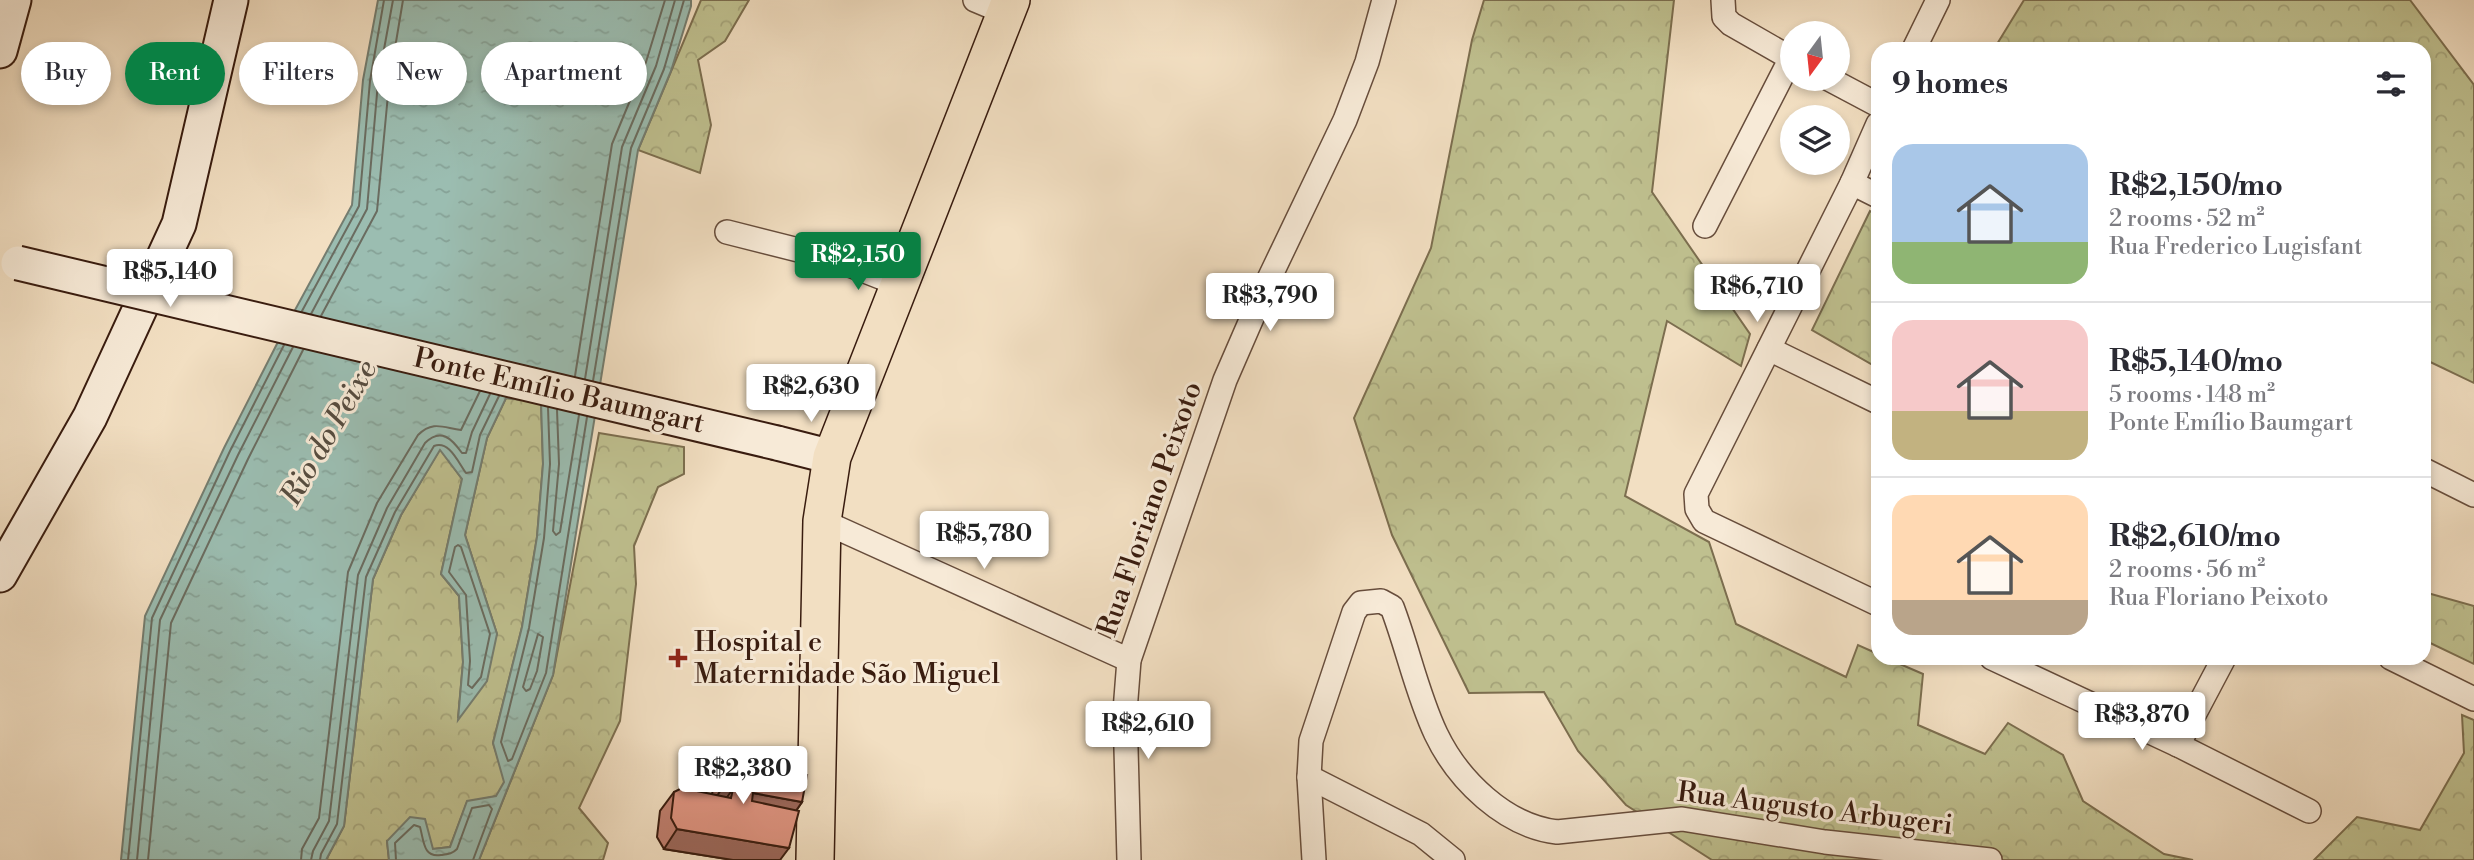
<!DOCTYPE html>
<meta charset="utf-8">
<style>
:root{--surface:#fff;--page:#f7f7f7;--text:#2b2b33;--muted:#7c7c81;--line:#e1e1e2;--accent:#0b8043}
body{margin:0;font-family:"Libre Bodoni",serif;background:var(--page);color:var(--text);height:100vh;display:flex;flex-direction:column;font-size:26px;white-space:nowrap}
*{box-sizing:border-box;margin:0}
p{font-size:23px;color:var(--muted)}
.icon{flex:none;width:38px;height:38px;fill:none;stroke:currentColor;stroke-width:2;stroke-linecap:round;stroke-linejoin:round}
.map{position:relative;flex:1;overflow:hidden}
.side{position:absolute;left:1871px;top:42px;width:560px;height:623px;display:flex;flex-direction:column;background:var(--surface);border-radius:21px;box-shadow:0 4px 10px #0003}
.side>*{flex:none}
.top-card{position:absolute;left:21px;top:42px;width:665px;height:63px;display:flex;gap:14px}
.needle{width:46px;rotate:195deg}
.tools{position:absolute;left:1780px;top:21px;display:grid;gap:14px}
.tools a{display:grid;place-items:center;width:70px;height:70px;border-radius:50%;background:var(--surface);box-shadow:0 4px 10px #0003;font-size:35px}
.price{position:absolute;translate:-50% -60px;padding:0 16px;border-radius:7px;background:#fff;color:#222;font-size:23px;line-height:46px;filter:drop-shadow(0 2px 4px #0008)}
.price::after{content:'';position:absolute;left:50%;top:42px;width:21px;height:16px;margin-left:-10px;background:inherit;clip-path:polygon(0 0,100% 0,50% 100%)}
.price.on{background:var(--accent);color:#fff}
ul{padding:0;list-style:none}
li{display:flex;align-items:center;gap:21px;height:175px;padding:0 21px}
li+li{border-top:2px solid var(--line)}
li span{display:grid;place-items:center;flex:none;width:196px;height:140px;border-radius:21px;color:#555}
li>.icon{margin-inline-start:auto}
span .icon{width:84px;height:84px;fill:#fffc;stroke-width:1}
li b{font-size:30px}
h2{display:flex;justify-content:space-between;align-items:center;height:84px;padding:0 21px;font-size:30px}
.chip{padding:0 24px;border-radius:32px;background:var(--surface);box-shadow:0 4px 10px #0003;font-size:24px;line-height:63px}
.chip.on{background:var(--accent);color:#fff}
.map>svg:first-child{display:block}
.forest{fill:url(#forest-crowns);stroke:#7c6e4f;stroke-width:2}
.water{fill:url(#water-ripples);stroke:#747d70;stroke-width:2}
.lines{fill:none;stroke-linecap:round;stroke-linejoin:round}
.shore{stroke:#6a6c60;stroke-width:2}
.street-casing{stroke:#674d3c;stroke-width:26}
.secondary-casing{stroke:#391c0f;stroke-width:37}
.primary-casing{stroke:#391c0f;stroke-width:40}
.street{stroke:#f7ead7;stroke-width:23}
.secondary{stroke:#f7ead7;stroke-width:33}
.primary{stroke:#f2dfc2;stroke-width:37}
.secondary-bridge-casing{stroke:#391c0f;stroke-width:37;stroke-linecap:butt}
.secondary-bridge{stroke:#f7ead7;stroke-width:33}
.wall{fill:#bf7e6e;stroke:#391c0f;stroke-width:2}
.shaded-wall{fill:#9b675a;stroke:#391c0f;stroke-width:2}
.building{fill:#de9380;stroke:#391c0f;stroke-width:2}
.poi-dot{fill:#8f2418;stroke:#f7ead7;stroke-width:2.5}
.labels{text-anchor:middle;dominant-baseline:central;stroke-width:6;stroke-linejoin:round;paint-order:stroke}
.street-label{font-size:28px;fill:#391c0f;stroke:#f7ead7}
.poi-label{font-size:28px;fill:#391c0f;stroke:#f7ead7;text-anchor:start}
.water-label{font-size:30px;font-style:italic;fill:#564c40;stroke:#f7ead7}
</style>
<div class="map">
<svg width="2474" height="860" viewBox="0 0 2474 860">
<defs>
<pattern id="forest-crowns" width="20" height="18" patternUnits="userSpaceOnUse" patternTransform="scale(1.75)"><rect width="20" height="18" fill="#bfc08f"/><path d="M2 6a3 3 0 1 1 6 0M12 15a3 3 0 1 1 6 0" fill="none" stroke="#a5a47a"/></pattern>
<pattern id="water-ripples" width="26" height="14" patternUnits="userSpaceOnUse" patternTransform="scale(1.75)"><rect width="26" height="14" fill="#9bbdb1"/><path d="M2 4q2-2 4 0t4 0M15 11q2-2 4 0t4 0" fill="none" stroke="#86a297"/></pattern>
</defs>
<rect width="100%" height="100%" fill="#f2dfc2"/>
<filter id="stains"><feTurbulence type="fractalNoise" baseFrequency=".00286" numOctaves="4"/><feColorMatrix values="0 0 0 0 .2 0 0 0 0 .09 0 0 0 0 .02 0 0 0 .5 -.17"/></filter>
<radialGradient id="worn" r=".72"><stop offset=".6" stop-color="#630" stop-opacity="0"/><stop offset="1" stop-color="#630" stop-opacity=".3"/></radialGradient>
<g class="forest">
<polygon points="701,0 749,0 725,41 698,60 711,125 700,173 638,150"/>
<polygon points="1484,0 1674,0 1652,192 1750,334 1741,366 1667,321 1625,496 1709,542 1736,624 1846,677 1858,645 1878,654 1878,658 1886,658 1923,674 1918,725 1985,754 2008,723 2063,755 2083,801 2164,854 2193,860 1712,860 1626,805 1578,751 1544,692 1469,693 1392,535 1354,418 1431,248 1472,40"/>
<polygon points="2024,0 2410,0 2474,85 2474,383 2424,359 2424,49 1994,49"/>
<polygon points="1870,211 1878,216 1878,368 1812,330"/>
<polygon points="506,398 541,402 543,464 537,537 522,627 493,743 505,781 497,796 467,802 450,847 433,849 387,841 389,860 326,860 344,826 373,579 401,515 440,449 462,479 441,574 459,596 463,662 458,718 497,634 465,535 487,438"/>
<polygon points="599,433 684,447 684,474 658,487 634,546 636,584 620,721 579,808 608,843 603,860 479,860 553,675"/>
<polygon points="2424,592 2474,606 2474,664 2424,640"/>
<polygon points="2462,715 2474,720 2474,860 2314,860 2357,817 2420,830 2464,753"/>
</g>
<polygon class="water" points="378,0 691,0 691,6 671,71 638,150 553,675 479,860 389,860 387,841 410,817 425,819 433,849 450,847 467,801 496,796 504,782 493,743 522,627 537,537 543,464 541,402 506,398 487,438 465,535 497,634 487,681 458,720 463,662 459,596 441,574 462,479 440,450 401,515 373,579 344,826 326,860 121,860 145,616 224,448 282,334 352,205 363,80"/>
<g class="lines">
<g class="shore">
<polyline points="302,311 359,206 370,81 384,0"/>
<polyline points="311,314 367,209 378,82 393,0"/>
<polyline points="321,316 377,211 389,84 403,0"/>
<polyline points="575,376 612,144 646,62 665,0"/>
<polyline points="585,379 622,147 656,66 675,0"/>
<polyline points="593,381 631,148 664,69 684,0"/>
<polyline points="548,408 550,464 544,538 529,628 501,742 508,761 512,759 546,673 587,417"/>
<polyline points="557,410 559,464 553,531 556,535 560,532 579,415"/>
<polygon points="458,545 461,547 490,634 481,677 472,688 468,685 470,661 466,595 449,572 455,547"/>
<polygon points="538,634 543,637 537,671 530,689 526,691 523,687"/>
<polyline points="128,860 152,618 230,451 284,345"/>
<polyline points="137,860 160,620 238,455 293,347"/>
<polyline points="148,860 171,623 248,459 303,350"/>
<path d="M301,860L302,849L319,818L348,572L377,503L418,435C433,420 444,428 461,430L480,391"/>
<path d="M311,860L313,851L329,821L358,575L387,508L425,443C441,427 452,439 462,453H466L472,432L490,394"/>
<path d="M320,860L321,854L337,824L366,577L395,512L434,446C449,440 458,462 466,473L472,472L480,435L499,396"/>
<path d="M396,860L395,843L414,825L420,827C424,841 423,858 441,855C448,854 452,854 457,849L472,808L489,805L492,809L473,860"/>
</g>
<g class="street-casing">
<g id="street">
<polyline points="975,0 1006,13"/>
<polyline points="1723,0 1724,17 1731,24 1792,59"/>
<polyline points="1914,49 1938,0"/>
<polyline points="1829,79 1878,105"/>
<polyline points="1878,124 1852,183 1696,494 1697,509 1704,521 1878,604"/>
<polyline points="1852,183 1878,196"/>
<polyline points="1705,226 1791,58"/>
<polyline points="727,232 834,259 898,284"/>
<polyline points="1769,349 1878,402"/>
<polyline points="2424,470 2474,495"/>
<polyline points="822,521 1129,660"/>
<polyline points="1992,658 2178,745 2309,811"/>
<polyline points="2391,658 2474,699"/>
<polyline points="2178,745 2224,658"/>
<polyline points="1309,777 1421,834 1453,860"/>
<polyline points="1129,860 1125,711 1129,660 1225,380 1268,281 1345,120 1367,62 1384,0"/>
<path d="M1314,860L1309,777L1311,741L1354,612L1361,603L1381,601L1392,607C1408,649 1417,694 1436,734C1458,780 1505,826 1557,832L1682,819L1825,842L1990,860"/>
</g>
</g>
<g class="secondary-casing">
<g id="secondary">
<polyline points="0,51 14,0"/>
<polyline points="777,443 832,457"/>
<polyline points="0,575 90,417 179,224 231,0"/>
</g>
</g>
<g class="primary-casing">
<polyline id="primary" points="815,860 822,521 832,457 1011,0"/>
</g>
<use href="#street" class="street"/>
<use href="#secondary" class="secondary"/>
<use href="#primary" class="primary"/>
<g class="secondary-bridge-casing">
<polyline id="secondary-bridge" points="18,263 777,443"/>
</g>
<use href="#secondary-bridge" class="secondary-bridge"/>
</g>
<polygon class="wall" points="729,757 802,802 796,811 780,860 733,860 664,849 657,837 660,811 674,792 712,794 716,776"/>
<g class="shaded-wall">
<polygon points="723,787 733,789 719,808 710,806"/>
<polygon points="753,793 802,802 789,821 739,812"/>
<polygon points="677,829 789,848 780,860 733,860 664,849"/>
</g>
<polygon class="building" points="729,757 807,775 802,802 753,793 752,801 799,811 789,848 677,829 671,818 674,792 682,788 731,798 733,789 723,787"/>
<path class="poi-dot" d="M674.5 647.5h7v7h7v7h-7v7h-7v-7h-7v-7h7z"/>
<g class="labels">
<g class="street-label">
<text transform="translate(559 391) rotate(13)">Ponte Emílio Baumgart</text>
<text transform="translate(1150 509) rotate(-71)">Rua Floriano Peixoto</text>
<text transform="translate(1815 809) rotate(7)">Rua Augusto Arbugeri</text>
</g>
<g class="poi-label">
<text x="694" y="642">Hospital e<tspan x="694" dy="32">Maternidade São Miguel</tspan></text>
</g>
<g class="water-label">
<text transform="translate(329 433) rotate(-60)">Rio do Peixe</text>
</g>
</g>
<rect width="100%" height="100%" filter="url(#stains)"/>
<rect width="100%" height="100%" fill="url(#worn)"/>
</svg>
<div class="tools">
<a><svg class="needle" viewBox="-14 -14 28 28"><path d="M0-13l5 13h-10z" fill="#e53935"/><path d="M0 13l5-13h-10z" fill="#7c7c81"/></svg></a>
<a><svg class="icon" aria-label="layers" viewBox="0 0 24 24"><path d="M12 4l9 5-9 5-9-5zM3 14l9 5 9-5"/></svg></a>
</div>
<b class="price on" style="left:858px;top:292px">R$2,150</b>
<b class="price" style="left:170px;top:309px">R$5,140</b>
<b class="price" style="left:1757px;top:324px">R$6,710</b>
<b class="price" style="left:1270px;top:333px">R$3,790</b>
<b class="price" style="left:811px;top:424px">R$2,630</b>
<b class="price" style="left:984px;top:571px">R$5,780</b>
<b class="price" style="left:2142px;top:752px">R$3,870</b>
<b class="price" style="left:1148px;top:761px">R$2,610</b>
<b class="price" style="left:743px;top:806px">R$2,380</b>
<div class="top-card">
<a class="chip">Buy</a>
<a class="chip on">Rent</a>
<a class="chip">Filters</a>
<a class="chip">New</a>
<a class="chip">Apartment</a>
</div>
<section class="side">
<h2>9 homes<svg class="icon" aria-label="filters" viewBox="0 0 24 24"><path d="M4 7h16M4 17h16"/><circle cx="9" cy="7" r="2"/><circle cx="15" cy="17" r="2"/></svg></h2>
<ul>
<li><span style="background:linear-gradient(#a9c7e8 70%,#8fb573 0)"><svg class="icon" aria-label="home" viewBox="0 0 24 24"><path d="M3 11l9-7 9 7M6 9v11h12V9"/></svg></span><div><b>R$2,150/mo</b><p>2 rooms · 52 m²</p><p>Rua Frederico Lugisfant</p></div></li>
<li><span style="background:linear-gradient(#f6c9c9 65%,#c2b280 0)"><svg class="icon" aria-label="home" viewBox="0 0 24 24"><path d="M3 11l9-7 9 7M6 9v11h12V9"/></svg></span><div><b>R$5,140/mo</b><p>5 rooms · 148 m²</p><p>Ponte Emílio Baumgart</p></div></li>
<li><span style="background:linear-gradient(#ffd9b3 75%,#b9a48a 0)"><svg class="icon" aria-label="home" viewBox="0 0 24 24"><path d="M3 11l9-7 9 7M6 9v11h12V9"/></svg></span><div><b>R$2,610/mo</b><p>2 rooms · 56 m²</p><p>Rua Floriano Peixoto</p></div></li>
</ul>
</section>
</div>
